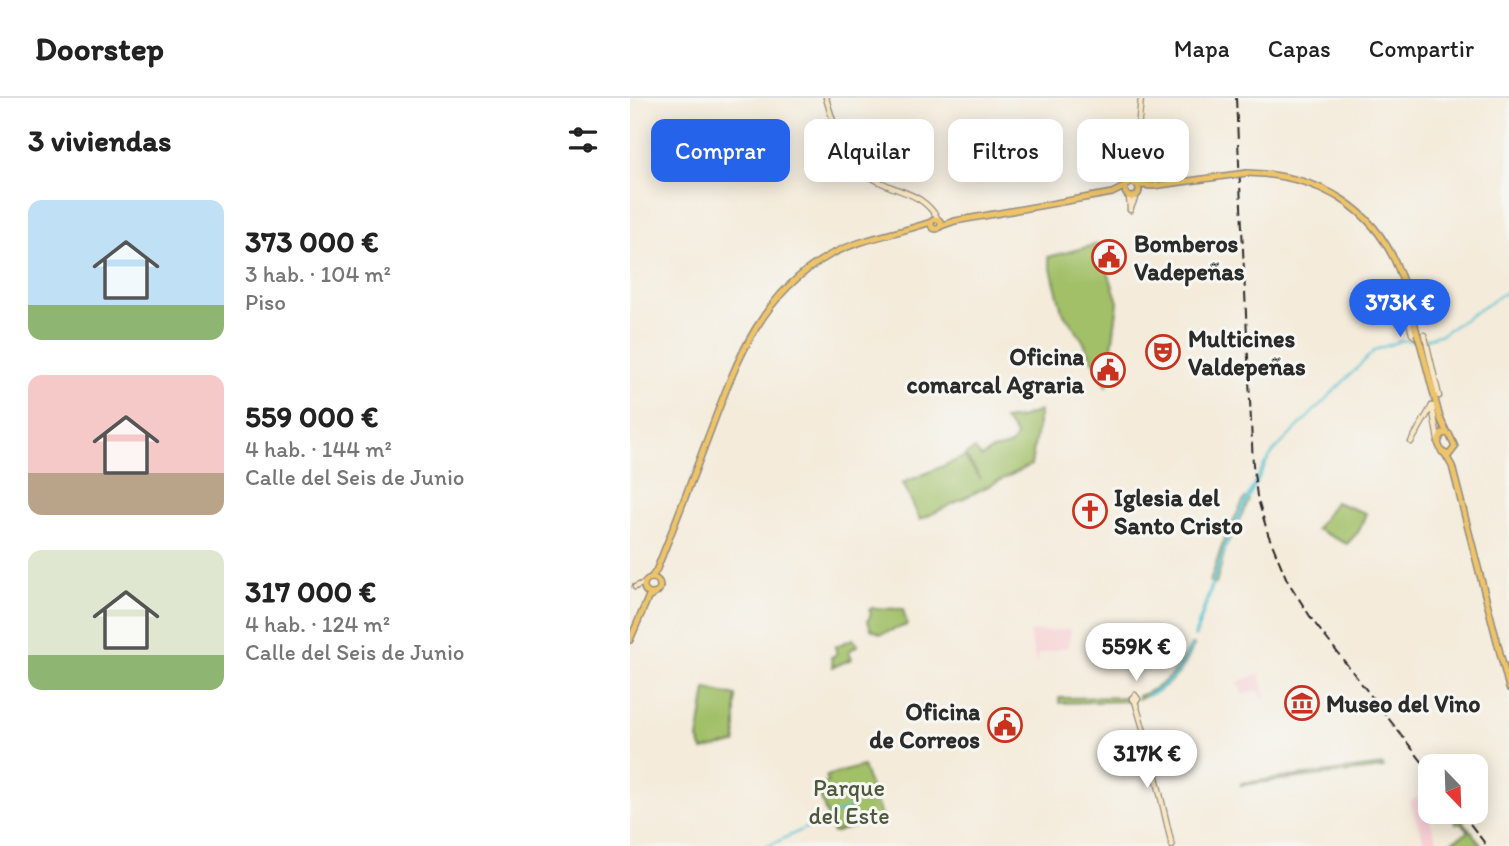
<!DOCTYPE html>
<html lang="es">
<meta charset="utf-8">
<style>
:root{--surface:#fff;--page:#f6f6f6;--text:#222;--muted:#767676;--line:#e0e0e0;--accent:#2563eb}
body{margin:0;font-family:Itim,sans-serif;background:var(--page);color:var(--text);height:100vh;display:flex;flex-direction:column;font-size:26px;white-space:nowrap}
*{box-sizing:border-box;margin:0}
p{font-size:23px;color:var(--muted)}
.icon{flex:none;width:38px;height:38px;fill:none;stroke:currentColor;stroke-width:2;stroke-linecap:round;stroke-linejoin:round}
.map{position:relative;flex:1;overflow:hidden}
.details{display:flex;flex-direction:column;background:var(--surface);width:630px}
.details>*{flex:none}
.banner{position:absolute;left:21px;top:21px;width:665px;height:63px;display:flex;gap:14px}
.needle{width:46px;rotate:157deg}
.buttons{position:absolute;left:788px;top:656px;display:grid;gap:14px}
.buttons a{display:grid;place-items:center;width:70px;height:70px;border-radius:14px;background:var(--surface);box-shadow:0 4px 18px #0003;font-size:35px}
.price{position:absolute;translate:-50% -60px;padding:0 16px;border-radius:24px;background:#fff;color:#222;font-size:23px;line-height:46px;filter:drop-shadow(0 2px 4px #0008)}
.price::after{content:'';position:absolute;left:50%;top:42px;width:21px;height:16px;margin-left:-10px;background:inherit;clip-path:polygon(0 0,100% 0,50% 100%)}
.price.current{background:var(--accent);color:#fff}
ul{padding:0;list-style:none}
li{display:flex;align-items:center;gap:21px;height:175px;padding:0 28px}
li span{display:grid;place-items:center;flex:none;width:196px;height:140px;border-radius:14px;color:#555}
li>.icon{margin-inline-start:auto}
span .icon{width:84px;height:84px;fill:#fffc;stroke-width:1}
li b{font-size:30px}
h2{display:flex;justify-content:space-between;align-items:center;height:84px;padding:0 28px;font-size:30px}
.pill{padding:0 24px;border-radius:14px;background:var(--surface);box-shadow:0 4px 18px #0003;font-size:24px;line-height:63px}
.pill.current{background:var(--accent);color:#fff}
header{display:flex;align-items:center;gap:42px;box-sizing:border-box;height:98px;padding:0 35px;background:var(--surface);border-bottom:2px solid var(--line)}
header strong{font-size:33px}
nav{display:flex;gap:38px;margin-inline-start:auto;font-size:24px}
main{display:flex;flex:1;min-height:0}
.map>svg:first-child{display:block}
.built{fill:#f7cfd4}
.green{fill:#a2c068;stroke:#66764a;stroke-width:2}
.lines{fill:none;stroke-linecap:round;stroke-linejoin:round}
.stream{stroke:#57c2d1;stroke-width:2}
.canal{stroke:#57c2d1;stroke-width:3.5}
.secondary-casing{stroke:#908b82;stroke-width:7}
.primary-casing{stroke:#908b82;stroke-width:8}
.secondary{stroke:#f9e7c3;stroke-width:4.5}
.primary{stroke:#efc469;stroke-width:5}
.rail{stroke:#2b2b2b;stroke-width:2;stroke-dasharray:10 5;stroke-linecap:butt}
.primary-bridge-casing{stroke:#908b82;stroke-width:8;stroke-linecap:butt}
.primary-bridge{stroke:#efc469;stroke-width:5}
.labels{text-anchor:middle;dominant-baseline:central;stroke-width:6;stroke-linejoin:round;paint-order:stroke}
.poi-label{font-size:24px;font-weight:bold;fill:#2b2b2b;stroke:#f6f6f2;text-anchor:start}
.park-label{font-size:24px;fill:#4f583d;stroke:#f6f6f2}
</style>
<header>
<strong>Doorstep</strong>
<nav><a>Mapa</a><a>Capas</a><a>Compartir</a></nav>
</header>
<main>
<section class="details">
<h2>3 viviendas<svg class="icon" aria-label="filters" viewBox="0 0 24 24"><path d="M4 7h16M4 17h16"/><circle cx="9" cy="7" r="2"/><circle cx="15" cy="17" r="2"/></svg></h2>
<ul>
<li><span style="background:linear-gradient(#bfe0f5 75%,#8fb573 0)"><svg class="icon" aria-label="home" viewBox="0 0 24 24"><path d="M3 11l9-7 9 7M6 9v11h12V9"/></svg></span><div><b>373 000 €</b><p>3 hab. · 104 m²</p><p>Piso</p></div></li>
<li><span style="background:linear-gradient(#f6c9c9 70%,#b9a48a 0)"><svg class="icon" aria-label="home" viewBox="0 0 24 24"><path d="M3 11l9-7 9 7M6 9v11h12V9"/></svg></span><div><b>559 000 €</b><p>4 hab. · 144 m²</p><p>Calle del Seis de Junio</p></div></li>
<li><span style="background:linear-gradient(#dfe7d0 75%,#8fb573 0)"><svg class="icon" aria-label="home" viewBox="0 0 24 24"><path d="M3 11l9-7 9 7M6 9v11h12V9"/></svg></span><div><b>317 000 €</b><p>4 hab. · 124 m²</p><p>Calle del Seis de Junio</p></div></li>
</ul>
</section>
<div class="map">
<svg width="879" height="748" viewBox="0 0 879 748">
<rect width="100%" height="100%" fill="#f6f6f2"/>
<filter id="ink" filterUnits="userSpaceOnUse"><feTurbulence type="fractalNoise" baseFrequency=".0143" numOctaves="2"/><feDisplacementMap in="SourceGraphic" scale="14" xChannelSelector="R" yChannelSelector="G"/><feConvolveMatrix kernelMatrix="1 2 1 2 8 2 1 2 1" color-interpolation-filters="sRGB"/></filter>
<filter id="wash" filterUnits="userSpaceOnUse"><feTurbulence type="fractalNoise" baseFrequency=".00686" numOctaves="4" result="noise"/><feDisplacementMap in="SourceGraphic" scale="28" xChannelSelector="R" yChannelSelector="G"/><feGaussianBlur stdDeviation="1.57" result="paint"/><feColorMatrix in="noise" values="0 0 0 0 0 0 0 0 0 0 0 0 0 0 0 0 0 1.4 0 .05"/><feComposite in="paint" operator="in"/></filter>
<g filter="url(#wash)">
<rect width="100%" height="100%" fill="#f4ebda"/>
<g class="built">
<polygon points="441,531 438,549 407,557 408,565 406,565 399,534"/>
<polygon points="630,575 636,599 632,600 630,594 625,593 612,597 608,584"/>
<polygon points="796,695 799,702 794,706 808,745 807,746 794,743 780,703"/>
</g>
<g class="green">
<polygon points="469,146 488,204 477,288 452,241 432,213 418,159"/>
<path d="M410,313L401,367L290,422L273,385L334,359L351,381L335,357L345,351L351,359C355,357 358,354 362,352C374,348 384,352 386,336L374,322L390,320Z"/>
<polygon points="615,400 619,402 596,448 586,486 580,484 595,439"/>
<polygon points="705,404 736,415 729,433 717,446 686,431"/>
<polygon points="242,510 273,511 277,527 251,536 241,531 238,523 241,515 239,512"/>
<polygon points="223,541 228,547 219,553 222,561 203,569 201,559 206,557 206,548"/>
<path d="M561,547H564C553,574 538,593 508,601V598C534,590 550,571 561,547Z"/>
<polygon points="76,591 106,598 106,645 73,652 68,641"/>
<polygon points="501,599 501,603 429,605 429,600"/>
<polygon points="753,667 754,670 611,687 612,685"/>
<polygon points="233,668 242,693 246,695 244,698 252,720 203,735 187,689 198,684 196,678"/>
<polygon points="820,714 826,714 852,748 823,747 821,744 838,734 833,725 826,726"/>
</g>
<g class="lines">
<g class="stream">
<polyline points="796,241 812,236 879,192"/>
<polyline points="635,366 644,353 745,252 770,243 787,242"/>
<polyline points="138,748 224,707"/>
</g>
<g class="canal">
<polyline points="565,538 599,437 635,366"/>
<path d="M516,598C539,588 553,570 562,548"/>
</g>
</g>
</g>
<g filter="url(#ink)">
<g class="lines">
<g class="secondary-casing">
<g id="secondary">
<path d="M196,0C204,28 214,62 241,79C267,96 291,92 308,121"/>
<polyline points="499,86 504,72 511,0"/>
<polyline points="499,98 500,111"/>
<polyline points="500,112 506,98"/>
<polyline points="777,215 782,236 786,239 794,237 795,239 809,298"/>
<polyline points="802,308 808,342"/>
<polyline points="781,344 802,308"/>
<polyline points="5,489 14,485"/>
<polygon points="505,597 508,601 505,603 502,600"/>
<polyline points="505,603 522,661 542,748"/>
</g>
</g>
<g class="primary-casing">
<g id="primary">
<path d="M617,75C688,77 746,108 771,178C778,196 782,216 787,235"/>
<circle cx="502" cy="92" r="7"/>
<polyline points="508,87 523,88 602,77"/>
<circle cx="306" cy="126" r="5"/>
<polyline points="311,128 325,123 482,95 496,88"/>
<polyline points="791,248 810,320 817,335"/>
<polygon points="812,335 819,336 825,349 819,357 812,354 808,345"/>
<polyline points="815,356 822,368 879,590"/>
<circle cx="22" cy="488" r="8"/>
<path d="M21,480L26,473C44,429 61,384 78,339C105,268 129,196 200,157C232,140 267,136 301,124"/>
<polyline points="0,542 18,500 23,497"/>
</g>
</g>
<use href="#secondary" class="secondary"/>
<use href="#primary" class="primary"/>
<g class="rail">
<polyline points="606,0 623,367 627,398 638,436 657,482 683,523 800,674"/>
<polyline points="831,714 857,748"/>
</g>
<g class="primary-bridge-casing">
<g id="primary-bridge">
<polyline points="602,77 617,75"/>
<polyline points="787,235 791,248"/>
</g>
</g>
<use href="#primary-bridge" class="primary-bridge"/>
</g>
</g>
<defs>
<g id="civic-ring" transform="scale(1.75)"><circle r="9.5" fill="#f6f6f2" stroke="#c8321e" stroke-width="1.5"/><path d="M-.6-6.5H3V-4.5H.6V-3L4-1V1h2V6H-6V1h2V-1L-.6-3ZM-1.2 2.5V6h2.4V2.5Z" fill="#c8321e"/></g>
<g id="theatre-ring" transform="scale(1.75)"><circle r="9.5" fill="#f6f6f2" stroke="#c8321e" stroke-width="1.5"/><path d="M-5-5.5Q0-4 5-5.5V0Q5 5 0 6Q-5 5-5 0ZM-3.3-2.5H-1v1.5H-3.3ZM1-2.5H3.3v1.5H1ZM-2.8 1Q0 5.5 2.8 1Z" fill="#c8321e"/></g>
<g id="church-ring" transform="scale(1.75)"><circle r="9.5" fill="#f6f6f2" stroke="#c8321e" stroke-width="1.5"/><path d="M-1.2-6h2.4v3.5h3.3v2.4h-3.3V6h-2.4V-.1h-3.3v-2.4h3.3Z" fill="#c8321e"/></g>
<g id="museum-ring" transform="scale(1.75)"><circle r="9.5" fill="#f6f6f2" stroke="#c8321e" stroke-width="1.5"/><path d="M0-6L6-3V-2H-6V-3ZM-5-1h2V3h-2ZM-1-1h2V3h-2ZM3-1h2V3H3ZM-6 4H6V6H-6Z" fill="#c8321e"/></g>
</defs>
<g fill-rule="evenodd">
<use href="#civic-ring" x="479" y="159"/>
<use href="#theatre-ring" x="533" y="254"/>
<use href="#civic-ring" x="478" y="272"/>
<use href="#church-ring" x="460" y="413"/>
<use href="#museum-ring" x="672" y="605"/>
<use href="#civic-ring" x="375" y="627"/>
</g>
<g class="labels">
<g class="poi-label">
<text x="504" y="145">Bomberos<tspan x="504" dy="28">Vadepeñas</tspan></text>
<text x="558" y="240">Multicines<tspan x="558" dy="28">Valdepeñas</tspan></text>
<text x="454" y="258" text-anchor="end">Oficina<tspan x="454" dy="28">comarcal Agraria</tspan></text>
<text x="484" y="399">Iglesia del<tspan x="484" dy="28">Santo Cristo</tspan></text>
<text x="696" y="605">Museo del Vino</text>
<text x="350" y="613" text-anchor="end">Oficina<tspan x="350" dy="28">de Correos</tspan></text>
</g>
<g class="park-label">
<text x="219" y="689">Parque<tspan x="219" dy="28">del Este</tspan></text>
</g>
</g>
</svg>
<div class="buttons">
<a><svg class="needle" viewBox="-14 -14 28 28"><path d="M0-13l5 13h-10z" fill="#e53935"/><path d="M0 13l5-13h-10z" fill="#767676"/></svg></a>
</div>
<b class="price current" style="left:770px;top:241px">373K €</b>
<b class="price" style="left:506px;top:585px">559K €</b>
<b class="price" style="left:517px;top:692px">317K €</b>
<div class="banner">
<a class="pill current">Comprar</a>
<a class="pill">Alquilar</a>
<a class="pill">Filtros</a>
<a class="pill">Nuevo</a>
</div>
</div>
</main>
